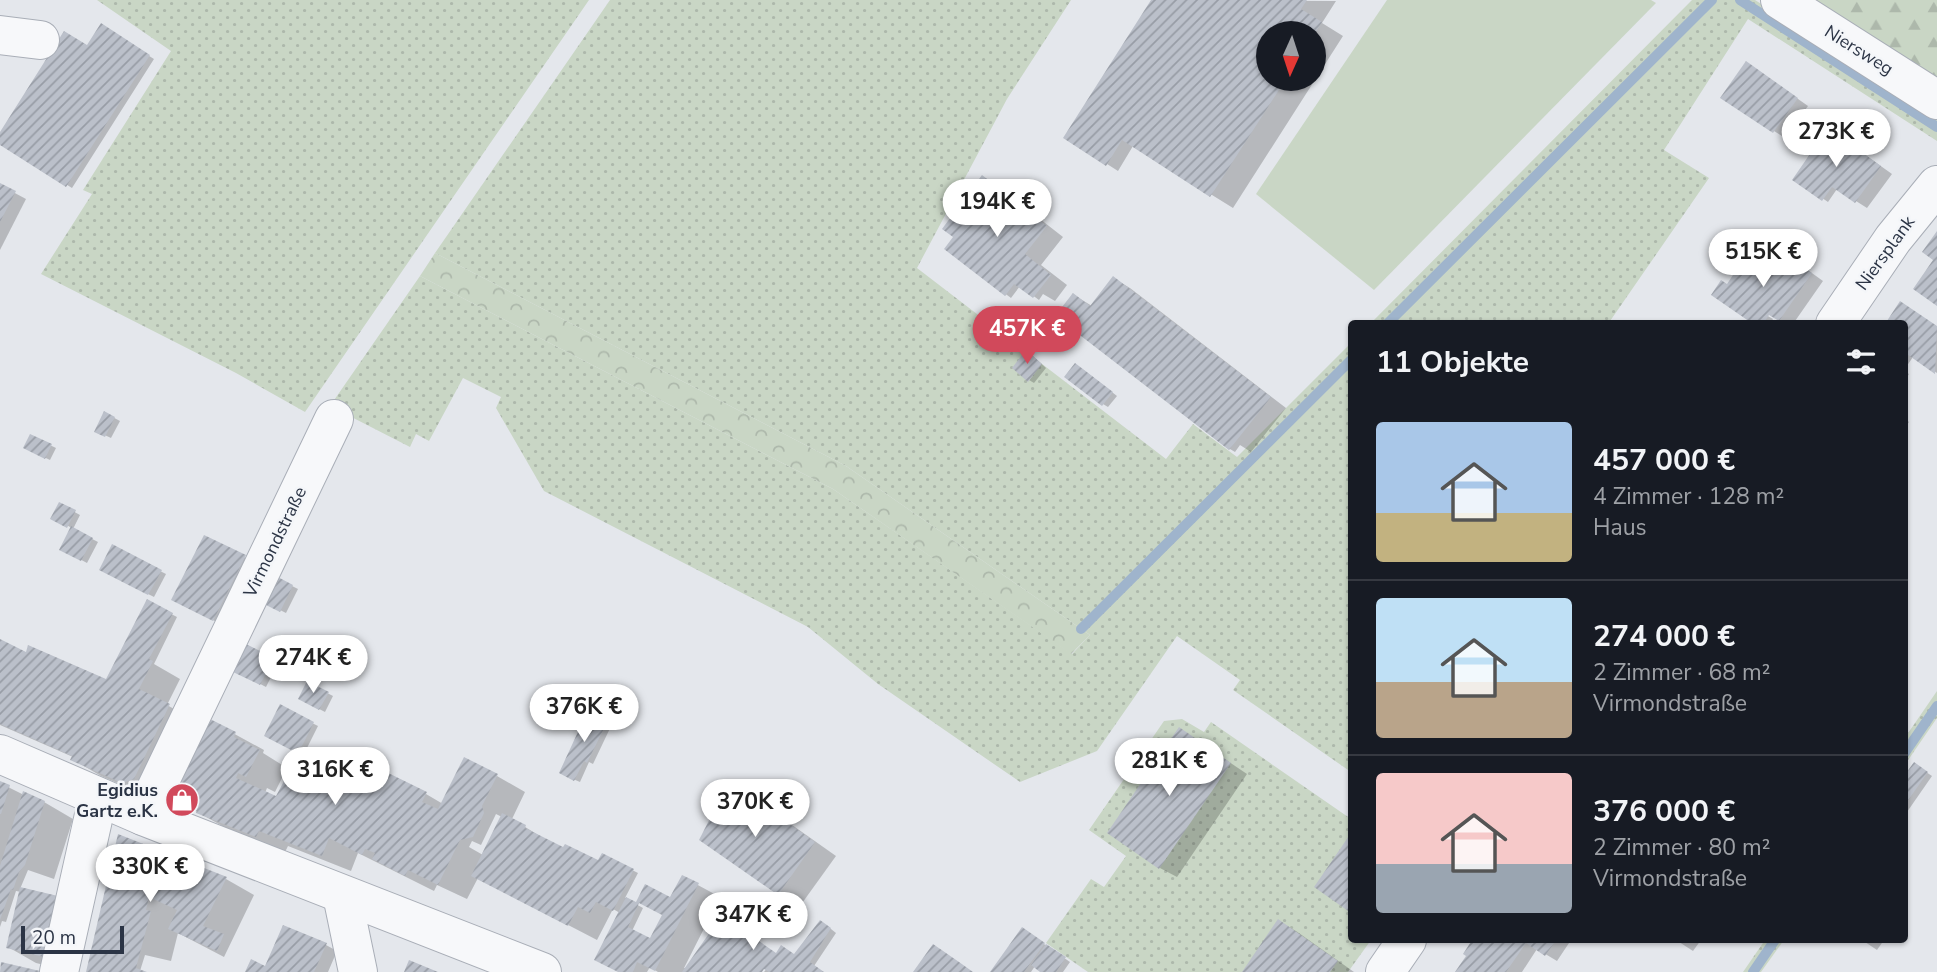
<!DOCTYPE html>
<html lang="de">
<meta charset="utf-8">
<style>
:root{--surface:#171b24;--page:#242831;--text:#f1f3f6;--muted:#9ea1a6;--line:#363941;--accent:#d1495b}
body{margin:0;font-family:"Nunito Sans",sans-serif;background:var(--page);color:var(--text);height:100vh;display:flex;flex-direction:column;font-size:26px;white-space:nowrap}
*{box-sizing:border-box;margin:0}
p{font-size:23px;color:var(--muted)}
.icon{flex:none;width:38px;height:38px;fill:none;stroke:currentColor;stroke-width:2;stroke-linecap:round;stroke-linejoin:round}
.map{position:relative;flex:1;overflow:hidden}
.drawer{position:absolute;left:1348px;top:320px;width:560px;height:623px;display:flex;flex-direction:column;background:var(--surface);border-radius:7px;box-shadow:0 2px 5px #0004}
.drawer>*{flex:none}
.needle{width:46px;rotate:183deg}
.fabs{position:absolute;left:1256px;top:21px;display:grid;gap:14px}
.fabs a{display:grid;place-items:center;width:70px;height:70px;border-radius:50%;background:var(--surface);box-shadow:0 2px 5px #0004;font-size:35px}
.scale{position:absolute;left:21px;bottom:18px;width:103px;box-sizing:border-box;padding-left:7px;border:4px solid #2b3445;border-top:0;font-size:19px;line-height:24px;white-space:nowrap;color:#2b3445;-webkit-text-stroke:5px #f4f6f9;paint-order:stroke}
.price{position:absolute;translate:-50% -60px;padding:0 16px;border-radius:24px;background:#fff;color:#222;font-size:23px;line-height:46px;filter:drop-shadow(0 2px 4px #0008)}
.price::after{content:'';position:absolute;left:50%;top:42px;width:21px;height:16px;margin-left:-10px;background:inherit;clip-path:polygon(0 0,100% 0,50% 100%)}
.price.active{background:var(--accent);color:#fff}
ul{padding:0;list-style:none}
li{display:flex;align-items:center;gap:21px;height:175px;padding:0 28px}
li+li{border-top:2px solid var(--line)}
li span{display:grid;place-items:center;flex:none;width:196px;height:140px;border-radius:7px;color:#555}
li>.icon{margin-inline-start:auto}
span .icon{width:84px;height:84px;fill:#fffc;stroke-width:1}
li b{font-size:30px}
h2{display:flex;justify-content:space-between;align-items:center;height:84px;padding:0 28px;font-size:30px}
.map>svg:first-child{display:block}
.grass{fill:url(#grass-dots)}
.forest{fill:url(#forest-firs)}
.park{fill:url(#park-crowns)}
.pitch{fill:#c9d6c5}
.shadow{fill:#0003;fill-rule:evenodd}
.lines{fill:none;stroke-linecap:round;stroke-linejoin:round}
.stream{stroke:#9fb4cc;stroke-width:10}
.building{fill:url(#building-hatch);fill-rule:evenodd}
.minor-casing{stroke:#a9aeb7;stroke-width:40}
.minor{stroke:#f7f8fa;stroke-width:38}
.labels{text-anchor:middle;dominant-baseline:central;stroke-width:5;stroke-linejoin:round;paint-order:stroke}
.street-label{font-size:18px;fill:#2b3445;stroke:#f4f6f9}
.poi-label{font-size:18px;font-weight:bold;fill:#2b3445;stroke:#f4f6f9;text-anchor:end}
</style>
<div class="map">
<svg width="1937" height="972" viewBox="0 0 1937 972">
<defs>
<pattern id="grass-dots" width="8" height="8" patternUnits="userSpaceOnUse" patternTransform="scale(1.75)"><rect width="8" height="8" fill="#c9d6c5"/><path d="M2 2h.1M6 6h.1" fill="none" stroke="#adb8ab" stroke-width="1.8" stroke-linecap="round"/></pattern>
<pattern id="forest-firs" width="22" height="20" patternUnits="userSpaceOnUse" patternTransform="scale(1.75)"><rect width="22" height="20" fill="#c9d6c5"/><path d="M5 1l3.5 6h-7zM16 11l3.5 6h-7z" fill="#adb8ab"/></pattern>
<pattern id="park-crowns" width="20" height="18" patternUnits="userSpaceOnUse" patternTransform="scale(1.75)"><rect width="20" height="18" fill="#c9d6c5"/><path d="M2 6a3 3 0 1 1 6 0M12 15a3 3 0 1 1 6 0" fill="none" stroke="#adb8ab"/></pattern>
<pattern id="building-hatch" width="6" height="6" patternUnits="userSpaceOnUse" patternTransform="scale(1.75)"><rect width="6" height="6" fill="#bbc0ca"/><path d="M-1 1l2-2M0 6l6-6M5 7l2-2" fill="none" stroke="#989da6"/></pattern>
</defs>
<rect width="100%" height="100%" fill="#e4e7ec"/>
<g class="grass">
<polygon points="97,0 589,0 305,412 236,373 41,274 92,194 83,190 171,51"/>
<polygon points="610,0 1071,0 1007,99 917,268 1166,459 1193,424 1237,457 1351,343 1351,772 1233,690 1240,680 1177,636 1097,751 1020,782 878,684 808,627 544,491 496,408 501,397 463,378 429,441 416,434 410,447 330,406 420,276 833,489 1072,654 1090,635 846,466 435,253"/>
<polygon points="1692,0 1755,0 1937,116 1937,141 1748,19 1664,150 1709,178 1608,324 1370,324"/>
<polygon points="1937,691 1937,718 1904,766 1904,739"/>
<polygon points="1182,719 1204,732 1211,722 1351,819 1351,940 1371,940 1348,972 1088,972 1046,943 1091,879 1104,887 1126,856 1089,830 1164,721"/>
<polygon points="1765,940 1784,940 1761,972 1743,972"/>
</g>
<polygon class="forest" points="1797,0 1937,0 1937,90"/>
<polygon class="park" points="435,253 846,466 1090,635 1071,654 833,489 420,276"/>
<polygon class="pitch" points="1387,0 1651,0 1656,3 1374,290 1256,194"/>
<g class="shadow">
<path d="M1153,0L1336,1L1322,23L1343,36L1233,208L1133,146L1118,171L1107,164ZM1269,33H1314V79H1269Z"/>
<polygon points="101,26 154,59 72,188 0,143 0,135 88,47"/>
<polygon points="1757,70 1808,106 1785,138 1774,131"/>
<polygon points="1840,137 1892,174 1867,208 1837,189 1828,202 1794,179"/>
<polygon points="982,178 999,187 1063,237 1041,265 1067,285 1055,301 1043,294 1039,300 1020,286 1011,298 946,249 955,237"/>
<polygon points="0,185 26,199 0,250"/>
<polygon points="1791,258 1823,281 1793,324 1786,324 1762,309 1761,312 1773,319 1770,324 1756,324 1763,275"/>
<polygon points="1113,278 1130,288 1286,408 1251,452 1240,445 1235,452 1230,449 1074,295 1092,306"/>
<polygon points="1930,323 1937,327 1937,373 1913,357 1904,370 1904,324"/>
<polygon points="1032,355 1046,368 1034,383 1029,380"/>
<polygon points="1081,368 1117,396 1108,407 1103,404"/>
<polygon points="1904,371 1909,374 1904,382"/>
<polygon points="105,413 120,421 111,438 96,431"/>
<polygon points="1904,418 1909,422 1904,429"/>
<polygon points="31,436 56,448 50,460 25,448"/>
<polygon points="60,504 80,515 73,529 98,542 87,563 61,549 72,528 53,518"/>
<polygon points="205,537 257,564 225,626 184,606"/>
<polygon points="112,547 166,574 154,597 101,570"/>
<polygon points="274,577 298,589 286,613 262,601"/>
<polygon points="148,602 177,617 154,664 180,679 167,705 197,722 152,798 101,776 72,759 73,757 0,725 0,641 27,654 106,681"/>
<polygon points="247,646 278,663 266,687 235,671"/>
<polygon points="308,683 333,696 325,712 300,699"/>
<polygon points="280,707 318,726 307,748 298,752 266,736"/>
<polygon points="608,719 613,722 593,764 589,762 580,782 566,776"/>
<path d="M209,720L264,750L263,753L287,768L275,792L267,788L265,793L277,798L321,777L335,785L350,789L373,780L426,794L443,804L497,776L525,792L512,819L553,844L606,866L602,855L638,873L625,898L643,908L632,931L651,940L683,877L720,897L684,968L776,955L795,956L826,925L836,933L814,966L822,972H764L768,967H763L760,972H658L650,967L647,972H619L620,913L613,909L597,940L478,878L467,899L437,885L434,891L358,853L351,871L288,846L285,852L226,828L170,797ZM496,814L502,817L483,855L469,847L472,841L481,845Z"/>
<polygon points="1180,729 1247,774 1177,877 1160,868"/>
<polygon points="1914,764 1932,776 1907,812 1904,810 1904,780"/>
<polygon points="0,783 24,795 44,802 73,819 54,879 28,870 20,889 73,972 36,963 8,947 21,892 16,891 6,922 2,921 0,927"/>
<polygon points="730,784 751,796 836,856 800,906 778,893"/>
<polygon points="120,836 226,879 254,895 224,957 178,933 171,961 145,955 140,971 143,972 88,972"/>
<polygon points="1279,922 1296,931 1354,972 1245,972"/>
<polygon points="1028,933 1070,962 1063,972 1043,972 1035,966 1031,972 992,972"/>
<polygon points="1475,940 1571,940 1557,961 1537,949 1522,972 1457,972 1468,956 1465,954"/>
<polygon points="1676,940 1701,940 1693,951"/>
<polygon points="1862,940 1884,940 1877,950"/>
<polygon points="326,945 337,951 328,972 247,972 266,968"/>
</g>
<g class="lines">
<g class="stream">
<polyline points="1740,0 1937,127"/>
<polyline points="1387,324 1712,0"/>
<polyline points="1081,629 1351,360"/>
<polyline points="1904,754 1937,706"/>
<polyline points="1753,972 1775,940"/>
</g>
</g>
<g class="building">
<polygon points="1151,0 1307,0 1301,9 1322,22 1315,33 1269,33 1269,79 1286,79 1210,197 1122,140 1106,166 1063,138"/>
<polygon points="101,23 150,55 66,187 0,145 0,132 64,31 87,45"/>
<polygon points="1746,61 1798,98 1773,133 1720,98"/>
<polygon points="1828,128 1881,166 1855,203 1832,187 1822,201 1792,180"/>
<polygon points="982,175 1047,226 1025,254 1051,275 1033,298 1014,284 1005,296 944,249 953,237 942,229"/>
<polygon points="0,183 16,191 0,222"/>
<polygon points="1937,231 1937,306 1913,289 1933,260 1922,252"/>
<polygon points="1779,250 1812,273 1779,321 1769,315 1763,324 1753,324 1711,295 1721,280 1727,284 1743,260 1762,274"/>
<polygon points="1113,276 1271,397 1229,450 1055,316 1073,293 1090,306"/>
<polygon points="1900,301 1937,326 1935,374 1904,352 1904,324 1885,324"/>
<polygon points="1026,350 1042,364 1028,382 1012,368"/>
<polygon points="1075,363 1113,392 1102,406 1064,377"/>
<polygon points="104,411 115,417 105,437 94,432"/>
<polygon points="30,434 52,444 45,459 23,448"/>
<polygon points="59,502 76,510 67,528 50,519"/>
<polygon points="71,526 93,538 81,561 59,550"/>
<polygon points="204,535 246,555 213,621 171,600"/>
<polygon points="112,544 162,570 148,595 99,570"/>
<polygon points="274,575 293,585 280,612 260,602"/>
<polygon points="147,599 173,613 149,659 153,661 139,689 170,704 134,779 122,783 70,760 72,756 0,724 0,639 26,652 28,645 106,679"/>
<polygon points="246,644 274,658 260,685 233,672"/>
<polygon points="307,681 329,692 319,710 298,699"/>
<polygon points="280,704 314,722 302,746 291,750 264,736"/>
<polygon points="589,708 609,718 587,763 584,761 574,781 559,773"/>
<polygon points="208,718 236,732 234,737 260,750 246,777 238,773 236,778 276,796 290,770 298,766 322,775 319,782 330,786 337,782 349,787 358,770 373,777 378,768 427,792 422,802 438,809 464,757 498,774 482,806 484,813 473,837 460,840 438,885 408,870 405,876 372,859 375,853 365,849 362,855 329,838 322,856 259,831 256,837 196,813 197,811 168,798"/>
<polygon points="1179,727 1231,763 1159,869 1107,833"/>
<polygon points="1914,762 1928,772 1904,806 1904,776"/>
<polygon points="0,781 10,785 1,814 0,814"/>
<polygon points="729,781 815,842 778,895 699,840"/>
<polygon points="23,791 45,801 25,865 19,872 13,890 11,889 0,920 0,866"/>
<polygon points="502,813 526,825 525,828 563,847 565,844 598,860 602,853 634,869 613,911 596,902 590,913 578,907 568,926 471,876"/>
<polygon points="1351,833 1351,913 1314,887"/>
<polygon points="118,834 227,877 203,926 224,934 217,951 168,929 177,910 149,897 146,910 151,911 136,968 147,972 86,972"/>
<path d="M682,875L699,883L655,971L637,962L633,972H618L594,960L626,897L636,902L645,884L670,897ZM639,903L662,915L650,938L628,927Z"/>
<polygon points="20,887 58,896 44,957 6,948"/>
<polygon points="722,915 776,953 781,945 794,954 820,920 831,928 810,962 824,972 769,972 764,969 762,972 682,972"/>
<polygon points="1278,919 1338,961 1330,972 1242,972"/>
<polygon points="283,925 327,943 314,972 245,972 251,959 265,966"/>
<polygon points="1022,927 1045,943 1024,972 990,972"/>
<polygon points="1472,940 1556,940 1545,956 1526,943 1506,972 1455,972 1466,956 1463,954"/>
<polygon points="933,944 959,962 973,972 913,972"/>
<polygon points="1046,944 1066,957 1056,972 1040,972 1031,965"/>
<polygon points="409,960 438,972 404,972"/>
<polygon points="1,962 40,971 40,972 0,972"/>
</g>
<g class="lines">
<g class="minor-casing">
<g id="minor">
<polyline points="1780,0 1937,100"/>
<polyline points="0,35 40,40"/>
<polyline points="1835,324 1893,239 1937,185"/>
<polyline points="0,754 143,816 542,972"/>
<polyline points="143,816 334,419"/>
<polyline points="342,895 358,972"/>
<polyline points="59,972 98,797"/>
<polyline points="1385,972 1407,940"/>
</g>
</g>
<use href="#minor" class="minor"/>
</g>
<defs>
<g id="shop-disc" transform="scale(1.75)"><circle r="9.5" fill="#d1495b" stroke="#f4f6f9"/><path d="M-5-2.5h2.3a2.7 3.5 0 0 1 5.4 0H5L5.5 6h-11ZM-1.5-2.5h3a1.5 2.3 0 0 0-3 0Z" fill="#fff"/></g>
</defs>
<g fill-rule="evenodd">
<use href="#shop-disc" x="182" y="800"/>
</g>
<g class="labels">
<g class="street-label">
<text transform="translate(1859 50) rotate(32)">Niersweg</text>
<text transform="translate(1885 253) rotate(-54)">Niersplank</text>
<text transform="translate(275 542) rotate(-64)">Virmondstraße</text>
</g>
<g class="poi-label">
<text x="158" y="790">Egidius<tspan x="158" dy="21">Gartz e.K.</tspan></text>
</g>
</g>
</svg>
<div class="fabs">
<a><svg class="needle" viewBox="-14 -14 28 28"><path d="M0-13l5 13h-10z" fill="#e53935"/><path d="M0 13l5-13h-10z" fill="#9ea1a6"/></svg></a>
</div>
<div class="scale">20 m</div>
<b class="price" style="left:1836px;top:169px">273K €</b>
<b class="price" style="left:997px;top:239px">194K €</b>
<b class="price" style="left:1763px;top:289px">515K €</b>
<b class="price active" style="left:1027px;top:366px">457K €</b>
<b class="price" style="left:313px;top:695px">274K €</b>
<b class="price" style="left:584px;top:744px">376K €</b>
<b class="price" style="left:1169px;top:798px">281K €</b>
<b class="price" style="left:335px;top:807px">316K €</b>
<b class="price" style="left:755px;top:839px">370K €</b>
<b class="price" style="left:150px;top:904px">330K €</b>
<b class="price" style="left:753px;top:952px">347K €</b>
<section class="drawer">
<h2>11 Objekte<svg class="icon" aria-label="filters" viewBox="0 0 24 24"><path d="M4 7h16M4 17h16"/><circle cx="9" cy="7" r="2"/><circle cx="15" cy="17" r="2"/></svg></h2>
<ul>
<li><span style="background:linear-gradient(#a9c7e8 65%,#c2b280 0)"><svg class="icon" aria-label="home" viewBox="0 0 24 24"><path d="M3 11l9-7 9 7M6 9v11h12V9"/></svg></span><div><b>457 000 €</b><p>4 Zimmer · 128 m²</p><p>Haus</p></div></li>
<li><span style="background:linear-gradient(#bfe0f5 60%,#b9a48a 0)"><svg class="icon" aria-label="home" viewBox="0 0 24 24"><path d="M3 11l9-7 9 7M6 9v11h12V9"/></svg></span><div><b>274 000 €</b><p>2 Zimmer · 68 m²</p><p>Virmondstraße</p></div></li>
<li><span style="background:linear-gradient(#f6c9c9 65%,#9aa5b1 0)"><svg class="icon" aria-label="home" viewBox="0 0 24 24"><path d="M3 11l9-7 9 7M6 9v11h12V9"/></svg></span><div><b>376 000 €</b><p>2 Zimmer · 80 m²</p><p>Virmondstraße</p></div></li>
</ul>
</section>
</div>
